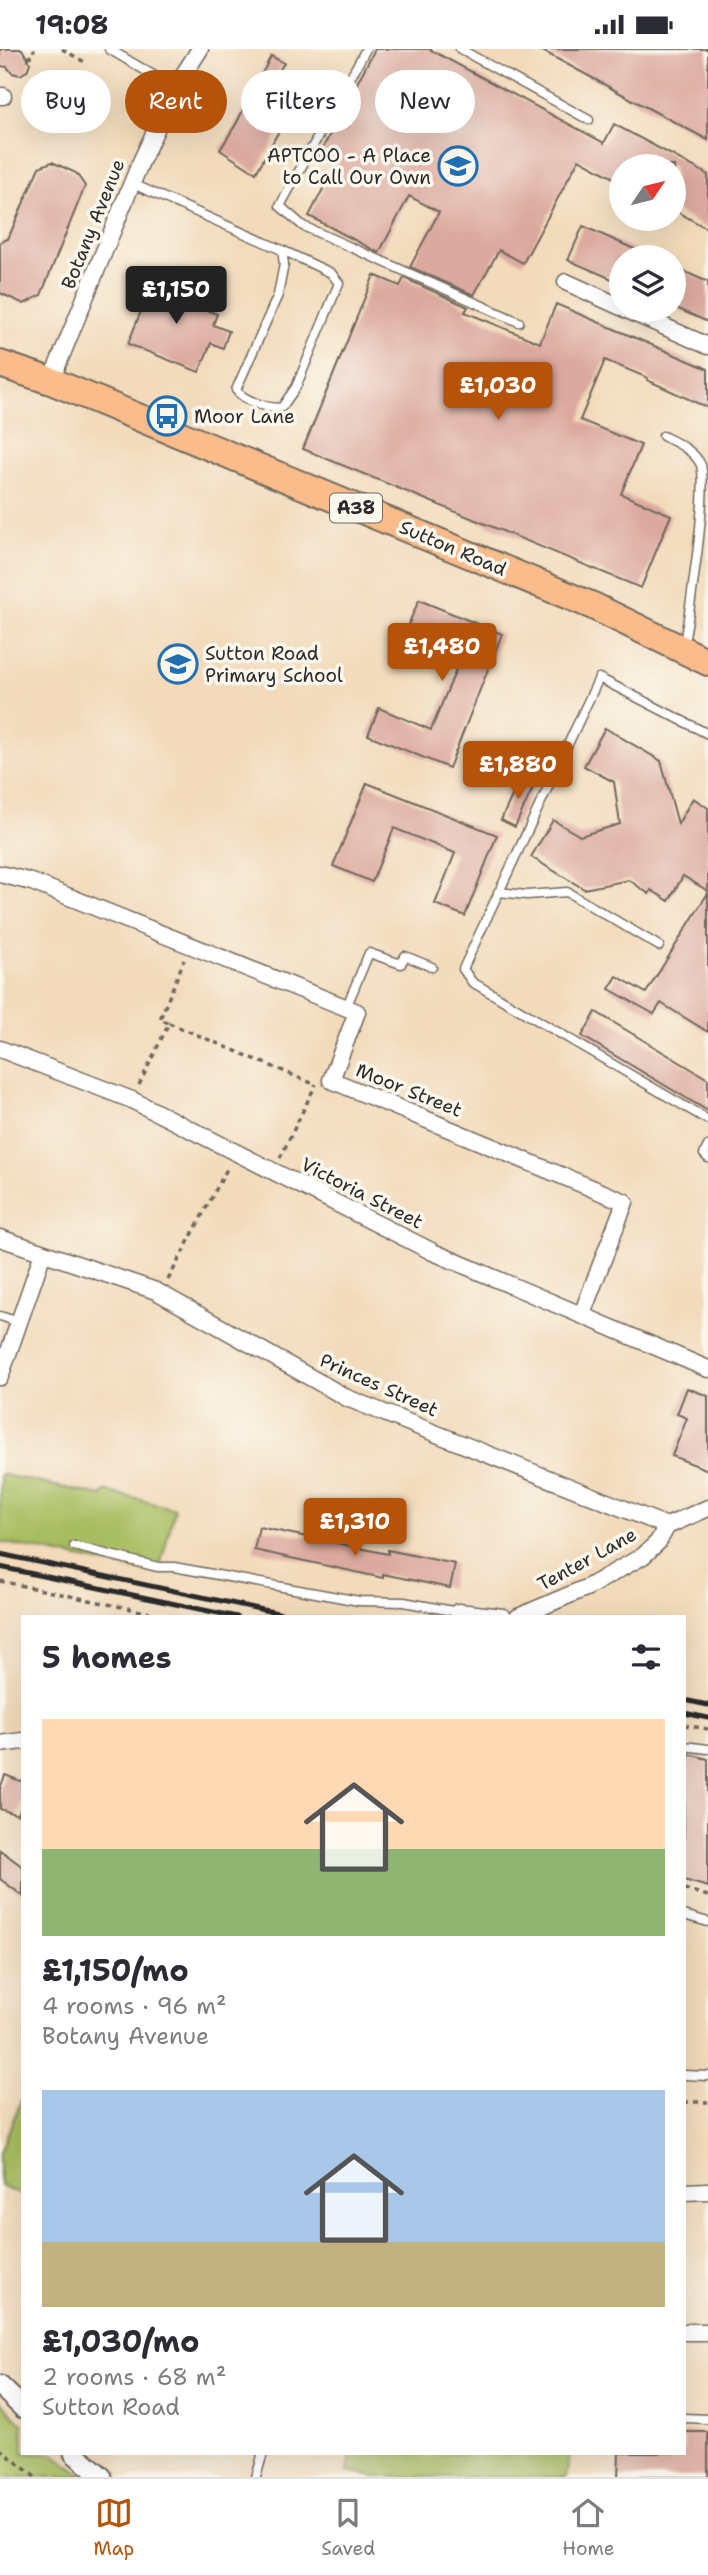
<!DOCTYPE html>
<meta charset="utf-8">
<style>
:root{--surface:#fff;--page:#f2f2f3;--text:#2b2b33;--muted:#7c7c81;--line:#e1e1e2;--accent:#b45309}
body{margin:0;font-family:"Shantell Sans",sans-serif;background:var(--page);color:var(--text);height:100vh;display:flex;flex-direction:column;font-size:26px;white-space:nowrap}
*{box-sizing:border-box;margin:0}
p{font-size:23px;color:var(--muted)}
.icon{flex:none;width:38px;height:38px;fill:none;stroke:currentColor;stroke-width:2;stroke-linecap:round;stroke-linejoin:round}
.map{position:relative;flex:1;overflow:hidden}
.drawer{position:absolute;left:21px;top:1566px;width:665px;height:840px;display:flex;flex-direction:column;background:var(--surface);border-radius:0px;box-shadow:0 7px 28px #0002}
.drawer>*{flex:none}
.guide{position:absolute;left:21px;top:21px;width:667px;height:63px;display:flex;gap:14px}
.needle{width:46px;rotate:55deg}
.fabs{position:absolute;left:609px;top:105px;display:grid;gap:14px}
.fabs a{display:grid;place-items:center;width:77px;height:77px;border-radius:50%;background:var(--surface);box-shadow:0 7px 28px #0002;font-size:35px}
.price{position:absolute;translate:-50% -60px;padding:0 16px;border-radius:7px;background:var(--accent);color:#fff;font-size:23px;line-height:46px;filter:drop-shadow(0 2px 4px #0008)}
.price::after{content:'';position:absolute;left:50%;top:42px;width:21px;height:16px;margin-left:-10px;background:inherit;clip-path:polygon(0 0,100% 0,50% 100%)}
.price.selected{background:#222;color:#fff}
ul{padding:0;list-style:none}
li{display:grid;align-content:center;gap:14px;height:371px;padding:0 21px}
li span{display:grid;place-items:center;height:217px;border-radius:0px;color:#555}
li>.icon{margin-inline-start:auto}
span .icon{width:126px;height:126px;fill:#fffc;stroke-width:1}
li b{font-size:30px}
h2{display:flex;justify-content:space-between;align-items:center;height:84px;padding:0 21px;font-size:30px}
.tag{padding:0 24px;border-radius:32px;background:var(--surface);box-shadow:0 7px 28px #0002;font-size:24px;line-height:63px}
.tag.selected{background:var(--accent);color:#fff}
.status{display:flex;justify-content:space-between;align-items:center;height:49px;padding:0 35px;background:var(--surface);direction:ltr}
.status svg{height:19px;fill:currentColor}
.tab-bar{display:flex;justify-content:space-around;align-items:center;height:98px;border-top:2px solid var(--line);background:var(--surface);font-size:19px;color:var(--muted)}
.tab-bar a{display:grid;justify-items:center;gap:4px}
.tab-bar .selected{color:var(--accent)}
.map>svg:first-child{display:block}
.green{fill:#a8bd61;stroke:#6a7446;stroke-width:2}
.building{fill:#dca99e}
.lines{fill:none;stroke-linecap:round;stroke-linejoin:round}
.service-casing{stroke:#71685d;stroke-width:11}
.minor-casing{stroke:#71685d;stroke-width:19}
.tertiary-casing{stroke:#71685d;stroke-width:23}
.trunk-casing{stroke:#71685d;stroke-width:30}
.path{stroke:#71685d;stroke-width:3.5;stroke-dasharray:5 5;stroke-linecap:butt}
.service{stroke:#fff;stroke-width:8}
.minor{stroke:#fff;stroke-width:16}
.tertiary{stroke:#fff;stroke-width:19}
.trunk{stroke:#f9bc8a;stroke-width:26}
.rail{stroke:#2b2b2b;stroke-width:5}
.labels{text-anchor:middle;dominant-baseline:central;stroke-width:7;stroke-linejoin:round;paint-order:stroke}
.shield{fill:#fbf7ec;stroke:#696865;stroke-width:2}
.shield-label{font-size:18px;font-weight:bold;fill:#2b2b2b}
.poi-label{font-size:19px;fill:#2b2b2b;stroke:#fbf7ec;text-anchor:start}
.street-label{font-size:19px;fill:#2b2b2b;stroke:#fbf7ec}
</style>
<div class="status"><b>19:08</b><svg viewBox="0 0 49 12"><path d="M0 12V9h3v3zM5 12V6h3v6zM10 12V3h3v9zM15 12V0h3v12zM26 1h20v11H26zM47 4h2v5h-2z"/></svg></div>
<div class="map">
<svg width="708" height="2428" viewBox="0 0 708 2428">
<rect width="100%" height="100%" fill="#fbf7ec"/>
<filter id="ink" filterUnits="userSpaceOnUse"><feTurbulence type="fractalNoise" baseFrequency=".0143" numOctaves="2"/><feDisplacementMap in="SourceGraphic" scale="14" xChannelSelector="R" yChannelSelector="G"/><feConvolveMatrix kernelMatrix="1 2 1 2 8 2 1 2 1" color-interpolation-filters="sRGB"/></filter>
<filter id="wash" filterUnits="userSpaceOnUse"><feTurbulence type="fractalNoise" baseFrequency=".00686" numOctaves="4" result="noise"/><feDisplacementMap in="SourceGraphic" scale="28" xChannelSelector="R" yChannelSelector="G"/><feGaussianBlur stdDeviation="1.57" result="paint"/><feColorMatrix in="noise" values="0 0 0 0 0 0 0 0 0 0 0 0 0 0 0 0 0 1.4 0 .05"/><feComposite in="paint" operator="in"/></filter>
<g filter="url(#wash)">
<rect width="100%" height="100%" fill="#f2daba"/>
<g class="green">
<polygon points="0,1425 102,1447 105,1442 175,1460 158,1525 0,1493"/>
<polygon points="23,2047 23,2147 0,2137 0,2103"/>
<polygon points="0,2352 23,2375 23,2404 54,2405 84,2428 0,2428"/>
<polygon points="351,2405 351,2404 570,2405 566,2428 374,2428 348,2423"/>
</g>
<g id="blocks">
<g class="building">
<polygon points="0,0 22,0 30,14 27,22 20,26 12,24 7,18 0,17"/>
<polygon points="375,0 429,0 604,94 614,75 698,120 708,126 708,180 674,161 674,117 621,117 621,133 579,110 523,214 499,201 474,246 410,218 439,163 409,147 379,204 309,167 336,115 319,106"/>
<polygon points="539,0 708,0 708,91 631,50"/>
<polygon points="271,7 284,14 270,36 301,53 291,72 286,69 256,124 220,101 236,75"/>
<polygon points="52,113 76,124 85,137 41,246 24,255 0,244 0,193 8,190 39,118"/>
<polygon points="583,177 652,208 621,208 621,234 568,211"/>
<polygon points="674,218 708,233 708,273 674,258"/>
<polygon points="374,226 400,237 404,229 468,258 465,263 540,294 556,255 708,320 708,359 647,331 648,329 605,311 580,371 641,396 621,445 671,466 641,539 303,400"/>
<polygon points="155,227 201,245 197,257 217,265 213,276 229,282 223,299 211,294 199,323 128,295"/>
<polygon points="419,551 502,585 449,719 368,686 379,659 431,681 458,616 401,592"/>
<polygon points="605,679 661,712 678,775 693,749 708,759 708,842 683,827 669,852 651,841 649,845 629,831 584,840 531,808 553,771 580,787 620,775 614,733 584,717"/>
<polygon points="522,725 536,732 515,778 501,771"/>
<polygon points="367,734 497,786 465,867 435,855 455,804 394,779 372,833 333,817"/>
<polygon points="708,844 708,983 661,954 654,965 609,940 617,927 646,944"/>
<polygon points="596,963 708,1030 708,1062 582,987"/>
<polygon points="687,1339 708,1347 708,1421 672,1407 687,1369 677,1365"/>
<polygon points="259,1478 388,1505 388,1501 455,1515 450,1539 383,1525 383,1529 254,1501"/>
<polygon points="684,1704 708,1710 708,1838 684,1831"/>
<polygon points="5,1726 23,1733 23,1751 18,1766 0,1760 0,1740"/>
<polygon points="0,1801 23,1818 23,1847 0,1830"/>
<polygon points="684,2383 708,2383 708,2428 618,2428 619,2404 684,2404"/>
</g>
</g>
</g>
<g filter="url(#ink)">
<use href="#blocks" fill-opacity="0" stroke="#71685d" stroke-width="2"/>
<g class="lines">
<g class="service-casing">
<g id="service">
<polyline points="109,0 175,39"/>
<polyline points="366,0 280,157 303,177 519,273"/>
<polyline points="460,0 589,71"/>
<path d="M133,135L282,201L284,215L278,246L236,341C243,351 270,361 282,358L296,338L339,234L331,224L282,201"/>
<path d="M663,387C677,394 694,401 701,416C708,444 690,560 684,595"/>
<polyline points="708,685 599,629 463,920 472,933 708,1071"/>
<polyline points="498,843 527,846 567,843 659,897"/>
<polyline points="346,959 369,904 401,915 405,907 432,918"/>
<polyline points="708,1097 704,1105 708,1109"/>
<polyline points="0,1267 19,1273"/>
<polyline points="74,1497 158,1518 174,1518 359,1552 404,1553 458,1563"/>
<polyline points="684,1697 708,1700"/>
<polyline points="684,1866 708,1873"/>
<polyline points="684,2026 708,2027"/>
<polyline points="684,2369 708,2370"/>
<polyline points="256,2428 263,2404"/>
</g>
</g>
<g class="minor-casing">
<g id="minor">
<polyline points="0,47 3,47"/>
<polyline points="566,233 621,258"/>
<polyline points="627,261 708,297"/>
<polyline points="51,332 139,117 175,39 200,0"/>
<polyline points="0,825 32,833 357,963 331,1031 625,1153 582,1265"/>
<polyline points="0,1000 132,1051 433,1203 708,1320"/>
<polyline points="0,1189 156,1242 347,1349 667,1477 708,1459"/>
<polyline points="0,1328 43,1204"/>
<polyline points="458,1563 503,1568"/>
<polyline points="518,1568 588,1538 643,1507 658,1493 667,1477"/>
<polyline points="0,1695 23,1692"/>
<polyline points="684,2143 708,2142"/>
<polyline points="684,2283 708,2283"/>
</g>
</g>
<g class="tertiary-casing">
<g id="tertiary">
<polyline points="0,2337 23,2359"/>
<polyline points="74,2404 102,2428"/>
</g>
</g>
<g class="trunk-casing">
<polyline id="trunk" points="0,315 51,332 593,557 708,613"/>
</g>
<g class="path">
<polyline points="62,0 88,15"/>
<polyline points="27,9 33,6 34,0"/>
<polyline points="169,974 314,1035"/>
<polyline points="139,1036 169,974 160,970 184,911"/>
<polyline points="280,1109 316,1035"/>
<polyline points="168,1231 228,1118"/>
<polyline points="0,1532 169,1568"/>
<polyline points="684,1676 708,1680"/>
<polyline points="684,1840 708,1847"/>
<polyline points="684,2053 708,2053"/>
<polyline points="0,2400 35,2428"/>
</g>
<use href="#service" class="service"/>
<use href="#minor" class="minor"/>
<use href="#tertiary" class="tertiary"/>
<use href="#trunk" class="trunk"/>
<g class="rail">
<polyline points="0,1505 297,1568"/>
<polyline points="0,1518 237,1568"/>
<polyline points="684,1651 708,1656"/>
<polyline points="684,1664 708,1669"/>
</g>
</g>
</g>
<defs>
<g id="school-ring" transform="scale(2.0125)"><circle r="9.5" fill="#fbf7ec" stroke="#1f6fb2" stroke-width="1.5"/><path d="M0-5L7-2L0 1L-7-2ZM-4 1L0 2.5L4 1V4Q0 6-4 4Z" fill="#1f6fb2"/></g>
<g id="bus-ring" transform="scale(2.0125)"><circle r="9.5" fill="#fbf7ec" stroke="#1f6fb2" stroke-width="1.5"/><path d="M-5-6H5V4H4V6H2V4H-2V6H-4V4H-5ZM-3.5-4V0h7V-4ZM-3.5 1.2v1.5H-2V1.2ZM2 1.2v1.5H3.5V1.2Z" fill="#1f6fb2"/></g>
</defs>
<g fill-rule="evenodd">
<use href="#school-ring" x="458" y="117"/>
<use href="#bus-ring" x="167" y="367"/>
<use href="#school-ring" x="178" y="615"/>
</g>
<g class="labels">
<rect class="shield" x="330" y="444.5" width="52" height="29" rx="5"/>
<g class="shield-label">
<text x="356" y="459">A38</text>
</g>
<g class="poi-label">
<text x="431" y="106" text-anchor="end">APTCOO - A Place<tspan x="431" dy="22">to Call Our Own</tspan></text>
<text x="194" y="367">Moor Lane</text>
<text x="205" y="604">Sutton Road<tspan x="205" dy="22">Primary School</tspan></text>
</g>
<g class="street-label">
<text transform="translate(93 175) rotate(-68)">Botany Avenue</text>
<text transform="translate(453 499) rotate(23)">Sutton Road</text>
<text transform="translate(409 1041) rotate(22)">Moor Street</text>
<text transform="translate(362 1144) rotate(27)">Victoria Street</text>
<text transform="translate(379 1336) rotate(24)">Princes Street</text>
<text transform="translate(587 1510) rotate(-29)">Tenter Lane</text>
</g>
</g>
</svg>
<div class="fabs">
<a><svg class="needle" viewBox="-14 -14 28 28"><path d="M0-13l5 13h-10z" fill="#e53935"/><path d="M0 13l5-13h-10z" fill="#7c7c81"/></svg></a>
<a><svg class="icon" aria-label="layers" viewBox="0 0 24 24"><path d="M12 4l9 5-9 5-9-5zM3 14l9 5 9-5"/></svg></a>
</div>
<b class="price selected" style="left:176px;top:277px">£1,150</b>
<b class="price" style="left:498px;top:373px">£1,030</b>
<b class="price" style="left:442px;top:634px">£1,480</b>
<b class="price" style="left:518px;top:752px">£1,880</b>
<b class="price" style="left:355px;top:1509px">£1,310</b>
<div class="guide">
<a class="tag">Buy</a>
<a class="tag selected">Rent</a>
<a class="tag">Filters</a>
<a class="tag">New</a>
</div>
<section class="drawer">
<h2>5 homes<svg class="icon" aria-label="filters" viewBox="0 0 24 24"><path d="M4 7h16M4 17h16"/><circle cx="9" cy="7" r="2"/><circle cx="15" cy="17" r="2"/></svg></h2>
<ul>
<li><span style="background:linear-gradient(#ffd9b3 60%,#8fb573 0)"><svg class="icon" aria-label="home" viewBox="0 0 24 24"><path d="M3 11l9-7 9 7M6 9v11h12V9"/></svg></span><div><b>£1,150/mo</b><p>4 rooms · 96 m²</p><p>Botany Avenue</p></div></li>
<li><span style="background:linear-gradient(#a9c7e8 70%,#c2b280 0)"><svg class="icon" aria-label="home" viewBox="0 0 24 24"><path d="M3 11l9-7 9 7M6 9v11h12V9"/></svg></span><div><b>£1,030/mo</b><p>2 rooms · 68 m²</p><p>Sutton Road</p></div></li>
</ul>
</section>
</div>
<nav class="tab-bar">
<a class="selected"><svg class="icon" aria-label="map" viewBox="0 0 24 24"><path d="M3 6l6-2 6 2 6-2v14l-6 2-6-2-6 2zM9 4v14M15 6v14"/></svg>Map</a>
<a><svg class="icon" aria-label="saved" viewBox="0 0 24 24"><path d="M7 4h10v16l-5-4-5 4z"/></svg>Saved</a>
<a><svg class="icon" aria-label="home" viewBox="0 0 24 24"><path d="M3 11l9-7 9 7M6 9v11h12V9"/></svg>Home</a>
</nav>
